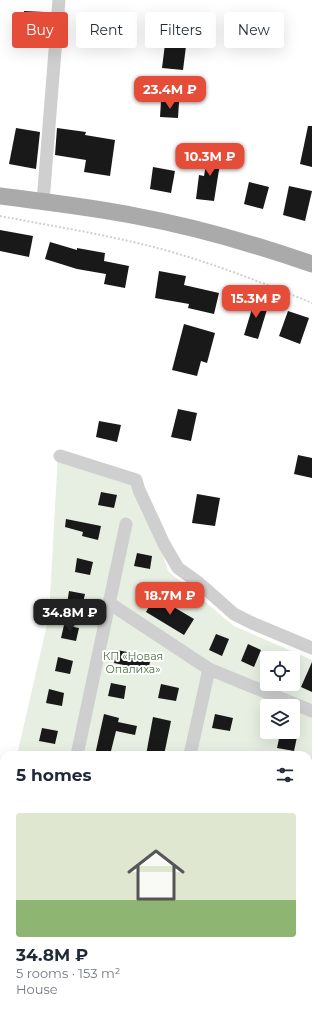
<!DOCTYPE html>
<meta charset="utf-8">
<style>
:root{--surface:#fff;--page:#f2f2f3;--text:#1f2937;--muted:#747a83;--line:#e0e1e3;--accent:#e54d38}
body{margin:0;font-family:Montserrat,sans-serif;background:var(--page);color:var(--text);height:100vh;display:flex;flex-direction:column;font-size:15px;white-space:nowrap}
*{box-sizing:border-box;margin:0}
p{font-size:13px;color:var(--muted)}
.icon{flex:none;width:22px;height:22px;fill:none;stroke:currentColor;stroke-width:2;stroke-linecap:round;stroke-linejoin:round}
.map{position:relative;flex:1;overflow:hidden}
.sheet{position:absolute;left:0px;top:751px;width:312px;height:268px;display:flex;flex-direction:column;background:var(--surface);border-radius:12px 12px 0 0;box-shadow:0 4px 16px #0002}
.sheet>*{flex:none}
.guide{position:absolute;left:12px;top:12px;width:288px;height:36px;display:flex;gap:8px}
.fabs{position:absolute;left:260px;top:651px;display:grid;gap:8px}
.fabs a{display:grid;place-items:center;width:40px;height:40px;border-radius:4px;background:var(--surface);box-shadow:0 4px 16px #0002;font-size:20px}
.price{position:absolute;translate:-50% -34px;padding:0 9px;border-radius:8px;background:var(--accent);color:#fff;font-size:13px;line-height:26px;filter:drop-shadow(0 1px 2px #0008)}
.price::after{content:'';position:absolute;left:50%;top:24px;width:12px;height:9px;margin-left:-6px;background:inherit;clip-path:polygon(0 0,100% 0,50% 100%)}
.price.current{background:#222;color:#fff}
ul{padding:0;list-style:none}
li{display:grid;align-content:center;gap:8px;height:212px;padding:0 16px}
li+li{border-top:1px solid var(--line)}
li span{display:grid;place-items:center;height:124px;border-radius:4px;color:#555}
li>.icon{margin-inline-start:auto}
span .icon{width:72px;height:72px;fill:#fffc;stroke-width:1}
li b{font-size:17px}
h2{display:flex;justify-content:space-between;align-items:center;height:48px;padding:0 16px;font-size:17px}
.chip{padding:0 14px;border-radius:4px;background:var(--surface);box-shadow:0 4px 16px #0002;font-size:14px;line-height:36px}
.chip.current{background:var(--accent);color:#fff}
.map>svg:first-child{display:block}
.green{fill:#e6efe1;fill-rule:evenodd}
.building{fill:#191919}
.lines{fill:none;stroke-linecap:round;stroke-linejoin:round}
.path{stroke:#cfcfcf;stroke-width:2;stroke-dasharray:2 2;stroke-linecap:butt}
.minor{stroke:#cfcfcf;stroke-width:13}
.major{stroke:#aaa;stroke-width:17}
.labels{text-anchor:middle;dominant-baseline:central;stroke-width:4;stroke-linejoin:round;paint-order:stroke}
.park-label{font-size:11px;fill:#4c6f3f;stroke:#fff}
</style>
<div class="map">
<svg width="312" height="1019" viewBox="0 0 312 1019">
<rect width="100%" height="100%" fill="#fff"/>
<path class="green" d="M58,453L139,478L168,571L234,626L312,660V1019H0V832L4,814V1015H308V755H17L49,616ZM267,658H293V684H267ZM267,706H293V732H267Z"/>
<g class="building">
<polygon points="24,11 45,12 44,38 22,37"/>
<polygon points="169,12 190,14 183,70 162,68"/>
<polygon points="161,101 179,102 178,118 160,117"/>
<polygon points="308,126 312,126 312,167 300,164"/>
<polygon points="16,128 40,132 36,169 9,164"/>
<polygon points="57,128 86,132 85,135 115,140 110,176 84,172 86,160 55,155"/>
<polygon points="209,149 222,151 214,201 196,199 199,175 204,176"/>
<polygon points="153,167 175,171 171,193 150,189"/>
<polygon points="249,182 269,187 263,209 244,204"/>
<polygon points="289,186 312,191 305,221 283,215"/>
<polygon points="0,230 33,236 29,257 0,251"/>
<polygon points="50,242 77,250 77,248 105,253 104,261 129,266 125,288 104,284 106,274 77,269 45,259"/>
<polygon points="159,271 186,276 184,285 219,293 214,314 188,308 189,304 155,298"/>
<polygon points="255,299 269,303 258,339 244,335"/>
<polygon points="288,311 309,318 300,344 279,336"/>
<polygon points="184,324 215,333 207,363 201,361 197,376 172,370"/>
<polygon points="178,409 197,413 191,441 171,437"/>
<polygon points="99,421 121,425 117,442 96,437"/>
<polygon points="298,455 312,458 312,478 294,474"/>
<polygon points="101,492 117,495 114,508 98,505"/>
<polygon points="197,494 220,498 215,526 192,523"/>
<polygon points="66,519 101,526 98,540 82,536 83,532 65,527"/>
<polygon points="137,553 152,556 150,569 134,566"/>
<polygon points="77,558 93,562 90,575 75,572"/>
<polygon points="69,591 85,594 82,607 67,604"/>
<polygon points="155,596 194,619 184,635 146,612"/>
<polygon points="64,625 79,628 76,641 61,638"/>
<polygon points="216,634 229,639 222,656 209,650"/>
<polygon points="248,644 261,650 254,667 241,661"/>
<polygon points="117,650 132,653 131,657 150,662 148,670 114,663"/>
<polygon points="58,657 73,661 70,674 55,671"/>
<polygon points="312,662 312,692 301,687"/>
<polygon points="111,683 126,686 124,699 108,696"/>
<polygon points="161,684 179,688 176,701 158,698"/>
<polygon points="49,689 64,693 62,706 46,703"/>
<polygon points="104,714 119,718 118,722 137,726 135,735 116,731 110,755 95,755"/>
<polygon points="215,714 233,718 230,731 212,728"/>
<polygon points="153,717 171,721 164,755 146,755"/>
<polygon points="42,728 58,731 55,744 39,741"/>
<polygon points="280,734 297,737 294,751 277,748"/>
</g>
<g class="lines">
<path class="path" d="M0,216C57,227 116,236 172,252C220,266 266,284 312,303"/>
<g class="minor">
<polyline points="43,202 59,0"/>
<polyline points="60,456 136,480 139,490 164,544 178,568 199,583 234,614 252,623 312,648"/>
<polyline points="109,603 209,669 312,711"/>
<polyline points="77,755 126,524"/>
<polyline points="190,755 209,669"/>
<polyline points="308,810 312,792"/>
<polyline points="21,1019 22,1015"/>
<polyline points="134,1019 135,1015"/>
<polyline points="262,1019 263,1015"/>
</g>
<path class="major" d="M0,196C45,202 91,207 136,216C196,227 254,244 312,264"/>
</g>
<g class="labels">
<g class="park-label">
<text x="133" y="656">КП «Новая<tspan x="133" dy="13">Опалиха»</tspan></text>
</g>
</g>
</svg>
<div class="fabs">
<a><svg class="icon" aria-label="locate" viewBox="0 0 24 24"><circle cx="12" cy="12" r="6"/><path d="M12 2v4M12 18v4M2 12h4M18 12h4"/></svg></a>
<a><svg class="icon" aria-label="layers" viewBox="0 0 24 24"><path d="M12 4l9 5-9 5-9-5zM3 14l9 5 9-5"/></svg></a>
</div>
<b class="price" style="left:170px;top:110px">23.4M ₽</b>
<b class="price" style="left:210px;top:177px">10.3M ₽</b>
<b class="price" style="left:256px;top:319px">15.3M ₽</b>
<b class="price" style="left:170px;top:616px">18.7M ₽</b>
<b class="price current" style="left:70px;top:633px">34.8M ₽</b>
<div class="guide">
<a class="chip current">Buy</a>
<a class="chip">Rent</a>
<a class="chip">Filters</a>
<a class="chip">New</a>
</div>
<section class="sheet">
<h2>5 homes<svg class="icon" aria-label="filters" viewBox="0 0 24 24"><path d="M4 7h16M4 17h16"/><circle cx="9" cy="7" r="2"/><circle cx="15" cy="17" r="2"/></svg></h2>
<ul>
<li><span style="background:linear-gradient(#dfe7d0 70%,#8fb573 0)"><svg class="icon" aria-label="home" viewBox="0 0 24 24"><path d="M3 11l9-7 9 7M6 9v11h12V9"/></svg></span><div><b>34.8M ₽</b><p>5 rooms · 153 m²</p><p>House</p></div></li>
</ul>
</section>
</div>
